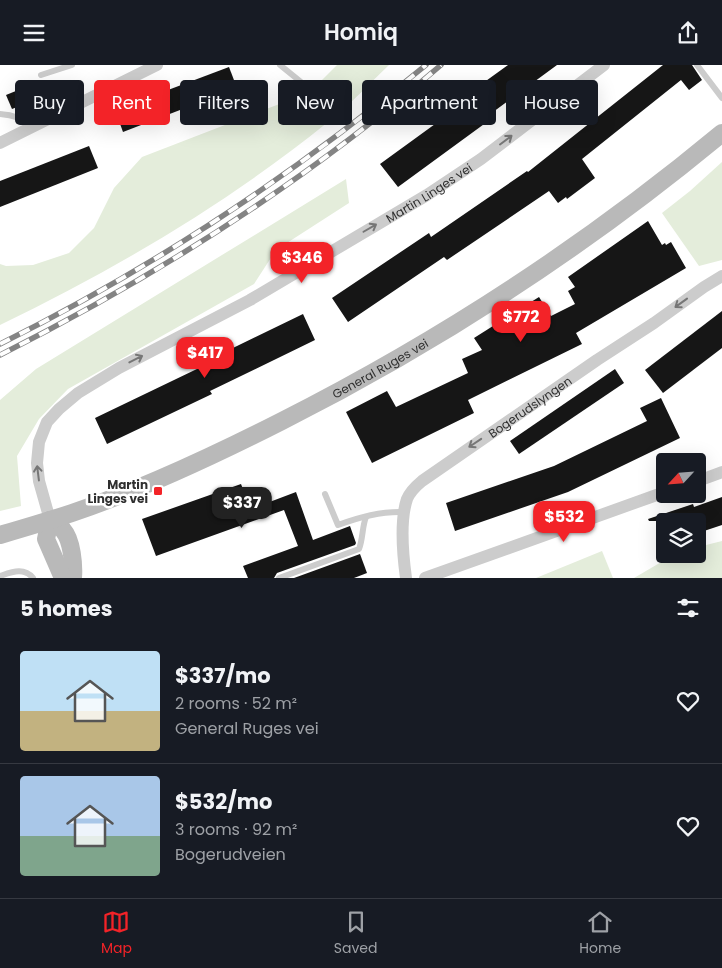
<!DOCTYPE html>
<meta charset="utf-8">
<style>
:root{--surface:#171b24;--page:#20242c;--text:#f1f3f6;--muted:#9ea1a6;--line:#363941;--accent:#f32328}
body{margin:0;font-family:Poppins,sans-serif;background:var(--page);color:var(--text);height:100vh;display:flex;flex-direction:column;font-size:19px;white-space:nowrap}
*{box-sizing:border-box;margin:0}
p{font-size:16px;color:var(--muted)}
.icon{flex:none;width:28px;height:28px;fill:none;stroke:currentColor;stroke-width:2;stroke-linecap:round;stroke-linejoin:round}
.map{position:relative;height:513px;overflow:hidden}
.panel{display:flex;flex-direction:column;background:var(--surface);flex:1}
.panel>*{flex:none}
.banner{position:absolute;left:15px;top:15px;width:692px;height:45px;display:flex;gap:10px}
.needle{width:32px;rotate:244deg}
.buttons{position:absolute;left:656px;top:388px;display:grid;gap:10px}
.buttons a{display:grid;place-items:center;width:50px;height:50px;border-radius:5px;background:var(--surface);box-shadow:0 5px 20px #0002;font-size:25px}
.price{position:absolute;translate:-50% -42px;padding:0 11px;border-radius:10px;background:var(--accent);color:#fff;font-size:16px;line-height:32px;filter:drop-shadow(0 1px 2px #0008)}
.price::after{content:'';position:absolute;left:50%;top:30px;width:15px;height:11px;margin-left:-8px;background:inherit;clip-path:polygon(0 0,100% 0,50% 100%)}
.price.active{background:#222;color:#fff}
ul{padding:0;list-style:none}
li{display:flex;align-items:center;gap:15px;height:125px;padding:0 20px}
li+li{border-top:1px solid var(--line)}
li span{display:grid;place-items:center;flex:none;width:140px;height:100px;border-radius:5px;color:#555}
li>.icon{margin-inline-start:auto}
span .icon{width:60px;height:60px;fill:#fffc;stroke-width:1}
li b{font-size:21px}
h2{display:flex;justify-content:space-between;align-items:center;height:60px;padding:0 20px;font-size:21px}
.pill{padding:0 18px;border-radius:5px;background:var(--surface);box-shadow:0 5px 20px #0002;font-size:18px;line-height:45px}
.pill.active{background:var(--accent);color:#fff}
header{display:flex;justify-content:space-between;align-items:center;height:65px;padding:0 20px;background:var(--surface);font-size:22px;font-weight:600}
.tab-bar{display:flex;justify-content:space-around;align-items:center;height:70px;border-top:1px solid var(--line);background:var(--surface);font-size:14px;color:var(--muted)}
.tab-bar a{display:grid;justify-items:center;gap:2px}
.tab-bar .active{color:var(--accent)}
.map>svg:first-child{display:block}
.green{fill:#e4eddb}
.building{fill:#161616}
.lines{fill:none;stroke-linecap:round;stroke-linejoin:round}
.lane{stroke:#ccc;stroke-width:6}
.street{stroke:#ccc;stroke-width:12}
.secondary{stroke:#b9b9b9;stroke-width:18}
.rail-casing{stroke:#848484;stroke-width:5.5}
.rail{stroke:#fff;stroke-width:4;stroke-dasharray:11;stroke-linecap:butt}
.oneway{stroke:#767676}
.poi-dot{fill:#f32328;stroke:#fff;stroke-width:2}
.labels{text-anchor:middle;dominant-baseline:central;stroke-width:5;stroke-linejoin:round;paint-order:stroke}
.street-label{font-size:12px;fill:#2f2f2f;stroke:#fff}
.poi-label{font-size:12px;font-weight:bold;fill:#2f2f2f;stroke:#fff;text-anchor:end}
</style>
<header><svg class="icon" aria-label="menu" viewBox="0 0 24 24"><path d="M4 6h16M4 12h16M4 18h16"/></svg>Homiq<svg class="icon" aria-label="share" viewBox="0 0 24 24"><path d="M12 15V3M7 8l5-5 5 5M5 13v7h14v-7"/></svg></header>
<div class="map">
<svg width="722" height="513" viewBox="0 0 722 513">
<rect width="100%" height="100%" fill="#fff"/>
<g class="green">
<path d="M337,0H389C369,19 350,40 328,57C228,138 116,204 0,260V199L6,201L33,200L69,188L94,163L114,123L142,92L282,38L317,20Z"/>
<polygon points="722,97 722,195 699,201 662,148 690,126"/>
<polygon points="346,114 349,138 276,185 254,219 68,324 39,354 17,391 21,441 0,446 0,335 36,304"/>
<polygon points="722,476 722,513 634,513 675,489 698,489 698,482"/>
<polygon points="602,486 613,513 536,513"/>
</g>
<g class="building">
<polygon points="508,0 557,0 489,50 491,54 398,122 380,99 475,30 472,26"/>
<polygon points="663,0 692,0 702,15 689,25 681,15 582,94 595,113 567,134 566,132 558,138 549,126 447,195 444,192 348,257 332,233 429,168 431,172 527,106 528,107"/>
<polygon points="229,2 237,23 123,67 115,45"/>
<polygon points="43,15 48,30 12,44 6,30"/>
<polygon points="89,81 98,103 0,142 0,116"/>
<polygon points="648,156 662,180 665,178 666,180 671,177 686,203 576,268 582,279 468,335 474,348 372,398 346,347 387,326 396,342 468,308 462,294 482,285 474,273 539,232 551,251 575,239 568,226 575,222 568,212"/>
<polygon points="722,246 722,283 663,328 645,305"/>
<polygon points="303,249 315,275 210,326 212,329 107,379 95,353 199,303 198,300"/>
<polygon points="615,304 624,318 519,389 510,376"/>
<polygon points="661,333 680,373 568,427 455,466 446,438 554,401 647,356 640,343"/>
<polygon points="241,419 246,432 254,428 259,441 296,427 313,475 350,461 356,478 355,480 277,508 274,513 248,513 243,501 298,481 284,445 156,491 142,454"/>
<polygon points="722,432 722,460 698,468 698,456 649,456 648,454 693,439 694,442"/>
<polygon points="360,489 367,508 354,513 294,513"/>
</g>
<g class="lines">
<g class="lane">
<polyline points="280,0 301,17"/>
<polyline points="697,0 722,33"/>
<polyline points="41,10 72,0"/>
<path d="M0,49C14,50 23,54 35,61"/>
<path d="M325,429L338,460C359,452 381,446 404,447"/>
<path d="M0,511C12,507 24,502 33,513"/>
<path d="M279,513L359,484C363,474 362,462 366,452"/>
</g>
<g class="street">
<polyline points="0,78 157,0"/>
<polyline points="698,416 722,407"/>
<path id="s1" d="M50,455L39,416L37,398L39,377L47,357L59,344L78,328L119,303L250,235L427,130L481,94L604,0"/>
<path id="s2" d="M406,513C403,491 400,455 407,434C410,427 416,421 422,416L597,295L654,258L704,222L722,211"/>
<polyline points="425,513 665,427"/>
</g>
<g class="secondary">
<path d="M50,455C54,458 60,461 63,465C72,475 74,500 73,513"/>
<polyline points="50,455 46,474 63,513"/>
<path id="s3" d="M0,470C24,463 48,456 72,448C143,424 215,390 282,356C440,276 586,181 722,68"/>
</g>
<g class="rail-casing">
<g id="rail">
<path d="M0,279C153,203 295,109 426,0"/>
<path d="M0,290C157,211 308,115 441,0"/>
</g>
</g>
<use href="#rail" class="rail"/>
</g>
<defs><path id="oneway-shaft" d="M-6 0H5M1.5-3L5.5 0L1.5 3" fill="none" stroke-width="1.6" stroke-linecap="round" stroke-linejoin="round" transform="scale(1.25)"/></defs>
<g class="oneway">
<use href="#oneway-shaft" transform="translate(506 75) rotate(-37)"/>
<use href="#oneway-shaft" transform="translate(370 163) rotate(-30)"/>
<use href="#oneway-shaft" transform="translate(681 238) rotate(144)"/>
<use href="#oneway-shaft" transform="translate(136 294) rotate(-27)"/>
<use href="#oneway-shaft" transform="translate(475 378) rotate(146)"/>
<use href="#oneway-shaft" transform="translate(38 408) rotate(-97)"/>
</g>
<rect class="poi-dot" x="153" y="421" width="10" height="10" rx="2.5"/>
<g class="labels">
<g class="street-label">
<text stroke="none"><textPath href="#s1" startOffset="548">Martin Linges vei</textPath></text>
<text stroke="none"><textPath href="#s3" startOffset="416">General Ruges vei</textPath></text>
<text stroke="none"><textPath href="#s2" startOffset="234">Bogerudslyngen</textPath></text>
</g>
<g class="poi-label">
<text x="148" y="419">Martin<tspan x="148" dy="14">Linges vei</tspan></text>
</g>
</g>
</svg>
<div class="buttons">
<a><svg class="needle" viewBox="-14 -14 28 28"><path d="M0-13l5 13h-10z" fill="#e53935"/><path d="M0 13l5-13h-10z" fill="#9ea1a6"/></svg></a>
<a><svg class="icon" aria-label="layers" viewBox="0 0 24 24"><path d="M12 4l9 5-9 5-9-5zM3 14l9 5 9-5"/></svg></a>
</div>
<b class="price" style="left:302px;top:219px">$346</b>
<b class="price" style="left:521px;top:278px">$772</b>
<b class="price" style="left:205px;top:314px">$417</b>
<b class="price active" style="left:242px;top:464px">$337</b>
<b class="price" style="left:564px;top:478px">$532</b>
<div class="banner">
<a class="pill">Buy</a>
<a class="pill active">Rent</a>
<a class="pill">Filters</a>
<a class="pill">New</a>
<a class="pill">Apartment</a>
<a class="pill">House</a>
</div>
</div>
<section class="panel">
<h2>5 homes<svg class="icon" aria-label="filters" viewBox="0 0 24 24"><path d="M4 7h16M4 17h16"/><circle cx="9" cy="7" r="2"/><circle cx="15" cy="17" r="2"/></svg></h2>
<ul>
<li><span style="background:linear-gradient(#bfe0f5 60%,#c2b280 0)"><svg class="icon" aria-label="home" viewBox="0 0 24 24"><path d="M3 11l9-7 9 7M6 9v11h12V9"/></svg></span><div><b>$337/mo</b><p>2 rooms · 52 m²</p><p>General Ruges vei</p></div><svg class="icon" aria-label="heart" viewBox="0 0 24 24"><path d="M12 20l-8-8c-3-5 5-10 8-4 3-6 11-1 8 4z"/></svg></li>
<li><span style="background:linear-gradient(#a9c7e8 60%,#7fa58c 0)"><svg class="icon" aria-label="home" viewBox="0 0 24 24"><path d="M3 11l9-7 9 7M6 9v11h12V9"/></svg></span><div><b>$532/mo</b><p>3 rooms · 92 m²</p><p>Bogerudveien</p></div><svg class="icon" aria-label="heart" viewBox="0 0 24 24"><path d="M12 20l-8-8c-3-5 5-10 8-4 3-6 11-1 8 4z"/></svg></li>
</ul>
</section>
<nav class="tab-bar">
<a class="active"><svg class="icon" aria-label="map" viewBox="0 0 24 24"><path d="M3 6l6-2 6 2 6-2v14l-6 2-6-2-6 2zM9 4v14M15 6v14"/></svg>Map</a>
<a><svg class="icon" aria-label="saved" viewBox="0 0 24 24"><path d="M7 4h10v16l-5-4-5 4z"/></svg>Saved</a>
<a><svg class="icon" aria-label="home" viewBox="0 0 24 24"><path d="M3 11l9-7 9 7M6 9v11h12V9"/></svg>Home</a>
</nav>
